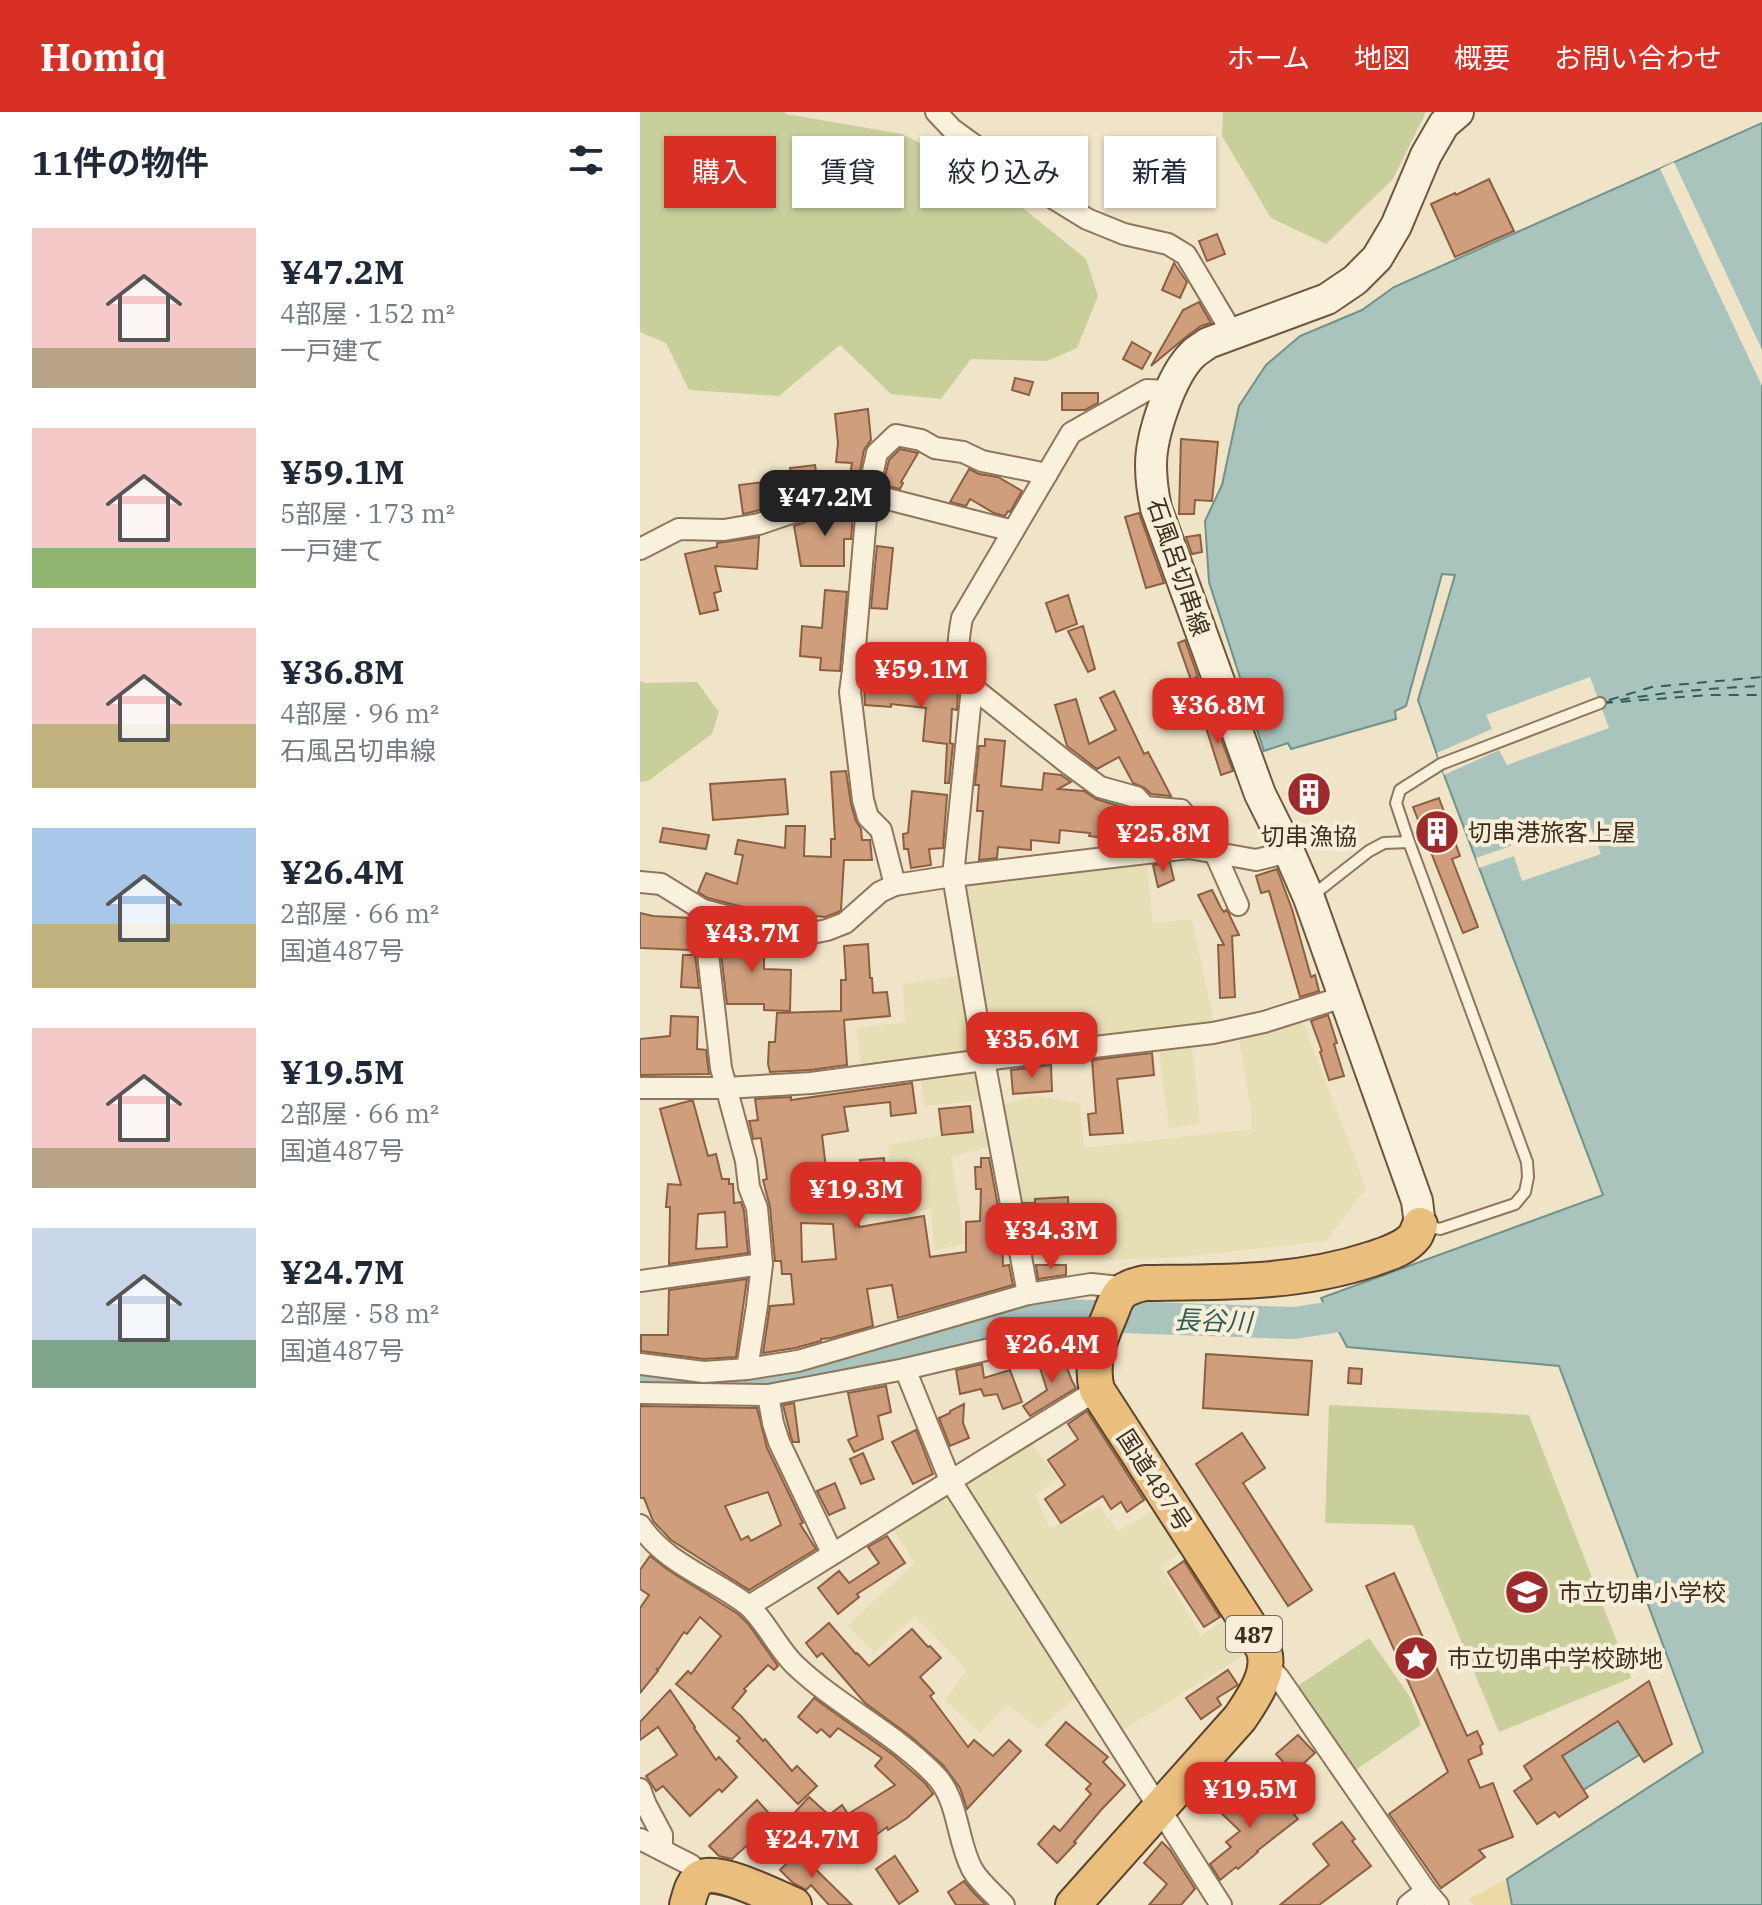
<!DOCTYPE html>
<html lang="ja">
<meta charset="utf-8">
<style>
:root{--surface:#fff;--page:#f2f2f3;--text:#1f2937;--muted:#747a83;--accent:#d93025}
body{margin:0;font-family:"IBM Plex Serif","Noto Sans JP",serif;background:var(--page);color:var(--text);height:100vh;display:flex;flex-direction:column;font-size:30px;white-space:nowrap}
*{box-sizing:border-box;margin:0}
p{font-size:26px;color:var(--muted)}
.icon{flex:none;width:44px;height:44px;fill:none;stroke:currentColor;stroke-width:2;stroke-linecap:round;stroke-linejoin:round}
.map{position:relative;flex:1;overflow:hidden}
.sheet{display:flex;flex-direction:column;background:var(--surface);width:640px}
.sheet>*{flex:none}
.banner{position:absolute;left:24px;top:24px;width:760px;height:72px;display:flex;gap:16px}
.price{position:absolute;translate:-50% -68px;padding:0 18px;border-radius:16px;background:var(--accent);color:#fff;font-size:26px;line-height:52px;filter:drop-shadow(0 2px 4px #0008)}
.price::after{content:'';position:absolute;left:50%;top:48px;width:24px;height:18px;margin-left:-12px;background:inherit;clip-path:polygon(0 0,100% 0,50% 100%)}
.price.selected{background:#222;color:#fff}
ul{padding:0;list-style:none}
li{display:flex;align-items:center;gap:24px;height:200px;padding:0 32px}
li span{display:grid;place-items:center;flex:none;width:224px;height:160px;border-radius:0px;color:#555}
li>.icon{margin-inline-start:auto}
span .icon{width:96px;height:96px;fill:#fffc;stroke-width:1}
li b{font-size:34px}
h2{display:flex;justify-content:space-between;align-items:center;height:96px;padding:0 32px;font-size:34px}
.tag{padding:0 28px;border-radius:0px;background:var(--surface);box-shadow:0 2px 6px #0004;font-size:28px;line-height:72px}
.tag.selected{background:var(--accent);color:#fff}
header{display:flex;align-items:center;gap:48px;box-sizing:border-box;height:112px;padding:0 40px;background:var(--accent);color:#fff}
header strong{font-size:38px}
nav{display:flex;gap:44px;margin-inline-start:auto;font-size:28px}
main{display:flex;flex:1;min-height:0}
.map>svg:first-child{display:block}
.farmland{fill:#e6deb5}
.green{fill:#c9cf9b}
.sand{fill:#ecd9a5}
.water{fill:#a9c4bc;stroke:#6f938a;stroke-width:2}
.pier{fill:#f0e4c8}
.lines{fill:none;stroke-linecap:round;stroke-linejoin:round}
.river{stroke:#a9c4bc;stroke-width:32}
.ferry{stroke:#2f5d5a;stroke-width:2;stroke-dasharray:10 8;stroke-linecap:butt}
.building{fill:#cf9f7d;stroke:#8d5f41;stroke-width:2;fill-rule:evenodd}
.service-casing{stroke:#8d765c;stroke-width:14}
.minor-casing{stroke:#8d765c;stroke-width:24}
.secondary-casing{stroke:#6f573f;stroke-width:34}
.trunk-casing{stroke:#5b4430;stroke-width:38}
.service{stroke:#faf1dc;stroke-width:10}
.minor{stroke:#faf1dc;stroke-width:20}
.secondary{stroke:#faf1dc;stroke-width:30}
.trunk{stroke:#eabe7c;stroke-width:34}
.labels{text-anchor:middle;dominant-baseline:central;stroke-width:8;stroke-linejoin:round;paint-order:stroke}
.shield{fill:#f7eed8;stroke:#756857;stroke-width:2}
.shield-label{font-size:22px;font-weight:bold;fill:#3d2e20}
.street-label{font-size:24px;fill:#3d2e20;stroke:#f7eed8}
.poi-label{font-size:24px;fill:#3d2e20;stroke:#f7eed8;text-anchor:start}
.water-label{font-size:26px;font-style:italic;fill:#2f5d5a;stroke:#f7eed8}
</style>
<header>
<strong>Homiq</strong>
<nav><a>ホーム</a><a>地図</a><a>概要</a><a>お問い合わせ</a></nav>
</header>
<main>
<section class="sheet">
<h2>11件の物件<svg class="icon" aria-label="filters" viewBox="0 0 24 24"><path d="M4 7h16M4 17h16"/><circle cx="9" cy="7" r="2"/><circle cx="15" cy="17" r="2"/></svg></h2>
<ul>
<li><span style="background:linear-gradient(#f6c9c9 75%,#b9a48a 0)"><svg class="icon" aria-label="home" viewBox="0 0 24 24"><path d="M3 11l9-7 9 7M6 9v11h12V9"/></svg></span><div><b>¥47.2M</b><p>4部屋 · 152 m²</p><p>一戸建て</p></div></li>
<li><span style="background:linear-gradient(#f6c9c9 75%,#8fb573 0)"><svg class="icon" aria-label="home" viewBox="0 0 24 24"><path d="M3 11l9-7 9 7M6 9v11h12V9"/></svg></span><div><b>¥59.1M</b><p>5部屋 · 173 m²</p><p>一戸建て</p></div></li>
<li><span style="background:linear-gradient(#f6c9c9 60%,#c2b280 0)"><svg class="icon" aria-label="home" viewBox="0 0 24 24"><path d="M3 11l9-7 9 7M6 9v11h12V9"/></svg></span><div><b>¥36.8M</b><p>4部屋 · 96 m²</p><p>石風呂切串線</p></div></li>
<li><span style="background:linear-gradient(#a9c7e8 60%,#c2b280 0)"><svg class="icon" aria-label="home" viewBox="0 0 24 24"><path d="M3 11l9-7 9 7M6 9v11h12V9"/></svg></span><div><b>¥26.4M</b><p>2部屋 · 66 m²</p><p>国道487号</p></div></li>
<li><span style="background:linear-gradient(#f6c9c9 75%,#b9a48a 0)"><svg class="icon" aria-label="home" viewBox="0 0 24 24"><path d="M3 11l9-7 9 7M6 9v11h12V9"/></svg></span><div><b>¥19.5M</b><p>2部屋 · 66 m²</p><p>国道487号</p></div></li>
<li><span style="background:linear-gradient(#c9d6e8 70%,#7fa58c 0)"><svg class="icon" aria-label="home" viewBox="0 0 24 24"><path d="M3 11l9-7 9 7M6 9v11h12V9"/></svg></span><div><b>¥24.7M</b><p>2部屋 · 58 m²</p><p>国道487号</p></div></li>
</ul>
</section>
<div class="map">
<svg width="1122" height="1793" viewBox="0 0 1122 1793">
<rect width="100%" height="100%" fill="#f0e4c8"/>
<g class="farmland">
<polygon points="506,747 513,811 552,807 574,912 550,916 560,1012 529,1016 517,923 337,941 345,988 285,994 278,949 222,961 216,916 265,910 263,872 341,860 324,775"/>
<polygon points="661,905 726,1076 686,1129 542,1145 447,1149 388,1147 369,1029 311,1045 325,1131 294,1139 291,1097 224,1106 220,1077 252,1073 248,1033 348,1015 345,997 397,984 440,991 444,1036 611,1017 611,999 599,926"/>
<polygon points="389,1327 418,1367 395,1383 410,1416 460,1394 478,1419 521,1395 545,1437 521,1455 561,1524 589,1505 609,1540 482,1619 449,1574 399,1617 367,1592 340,1621 305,1588 327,1558 275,1504 234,1541 207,1514 275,1451 252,1415"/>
</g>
<g class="green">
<polygon points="0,0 145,0 146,2 262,22 342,63 446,147 458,184 437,236 407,249 331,247 301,287 251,282 200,233 139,284 49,278 26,231 0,220"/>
<polygon points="583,0 786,0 753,67 686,132 631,106 582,24"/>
<polygon points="0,569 5,571 57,570 79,600 72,622 8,669 0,670"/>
<polygon points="689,1293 889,1303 991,1566 859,1620 773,1413 685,1411"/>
<polygon points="729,1526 770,1585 781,1613 710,1662 653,1577"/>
</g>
<polygon class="sand" points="867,1767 872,1793 834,1793 829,1787"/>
<g class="water">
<polygon points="1122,11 1122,1793 872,1793 867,1767 1063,1640 919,1254 707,1235 681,1186 963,1083 804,663 778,588 815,463 802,462 766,594 755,599 756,607 651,637 648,631 624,639 569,470 565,409 582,373 599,294 626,253 660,224 722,198 754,175"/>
<polygon points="978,1609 999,1643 943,1678 922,1644"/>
</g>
<g class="pier">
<polygon points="1034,50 1122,238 1122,274 1020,57"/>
<polygon points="950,565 969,616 867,653 859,638 804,663 797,641 852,617 846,603"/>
<polygon points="947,705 961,742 882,769 874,744 839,756 836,746 871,734 871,730"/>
</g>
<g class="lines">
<polyline class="river" points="0,1267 77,1272 132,1269 367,1208 423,1203 654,1211 732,1199"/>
<g class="ferry">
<polyline points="969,588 1012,575 1122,565"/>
<path d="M962,591C1016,581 1068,576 1122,574"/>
<polyline points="963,591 1069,583 1122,583"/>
</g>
</g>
<g class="building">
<polygon points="849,67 874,119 815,145 791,92 815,81 816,83"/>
<polygon points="577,122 585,142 567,149 559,129"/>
<polygon points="534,151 547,170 540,186 522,178"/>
<polygon points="559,190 571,211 561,214 546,225 511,254 543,198"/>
<polygon points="492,230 511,241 502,257 483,247"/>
<polygon points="375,266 393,270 389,283 372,278"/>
<polygon points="422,281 458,281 458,291 445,298 422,298"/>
<polygon points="228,297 231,328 224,338 219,364 210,364 212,351 196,350 198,331 195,302"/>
<polygon points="541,327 578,330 572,389 555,388 554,402 539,402"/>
<polygon points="260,337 278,341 261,370 263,371 260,377 243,373 249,348"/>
<polygon points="175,353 179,378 116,399 103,402 99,373 123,370 124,382 153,379 150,356"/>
<polygon points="329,357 339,362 358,365 382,379 370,400 368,399 365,404 354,401 330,387 326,394 310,390"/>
<polygon points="208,390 214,390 211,427 204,427 204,454 161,454 154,414 196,399"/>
<polygon points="499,401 524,471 506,476 485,405"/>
<polygon points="560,423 562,440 552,442 546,425"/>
<polygon points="119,425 117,457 75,454 81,479 74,481 78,498 60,502 45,442 77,435 77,431"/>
<polygon points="237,434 253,436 247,497 231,496"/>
<polygon points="185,478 207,480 200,559 180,558 181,546 160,544 162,514 182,516"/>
<polygon points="428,483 437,512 416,520 406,491"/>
<polygon points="443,514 455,557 448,560 428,519"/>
<polygon points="545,528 558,565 551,568 538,531"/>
<polygon points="224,572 318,578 317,598 312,597 310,631 313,632 309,671 305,671 307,632 283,629 286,596 251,592 251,595 225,593"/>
<polygon points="474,579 504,642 508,640 531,684 511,682 505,676 493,671 479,645 457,657 427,634 415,593 436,587 449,632 476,618 460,586"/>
<polygon points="572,603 593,659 581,663 563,606"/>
<polygon points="345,627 365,629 361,674 402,678 404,661 421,663 431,670 418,677 444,679 456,687 489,697 495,704 503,708 534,710 542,720 534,719 535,722 524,722 525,726 478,731 479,728 449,724 450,721 420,718 419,731 391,728 391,738 358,735 357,746 339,748 343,699 337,699 339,673 335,673 339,634 345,634"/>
<polygon points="206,659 211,692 216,709 221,717 222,728 230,728 232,748 204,748 201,798 198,800 185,805 176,804 176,807 167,809 146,806 68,786 58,780 66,761 97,772 103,743 95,742 98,728 145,736 146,714 165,714 164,744 191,745 191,727 195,727 191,660"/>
<polygon points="679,664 688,689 659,700 650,674"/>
<polygon points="145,667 148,702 73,708 70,672"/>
<polygon points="272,679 307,683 303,736 289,737 291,753 271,756 268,737 264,737 263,722 268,721"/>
<polygon points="799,686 820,744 812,747 838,815 823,821 773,695"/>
<polygon points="23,716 69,723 66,737 20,730"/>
<polygon points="530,751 534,768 518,775 513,753"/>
<polygon points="637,757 652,797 671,865 675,863 679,879 660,885 629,779 621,781 616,764"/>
<polygon points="572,778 581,796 584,800 586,798 588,800 599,823 592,824 595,885 580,886 578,833 584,833 558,783"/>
<polygon points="0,801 13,804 51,806 50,838 0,836"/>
<polygon points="82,816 124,827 124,857 151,858 150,899 124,898 124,892 87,892 79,824"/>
<polygon points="228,832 230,866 232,866 233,881 247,880 250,904 204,908 207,953 170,958 130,960 128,952 129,930 135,930 137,901 201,899 201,868 206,868 204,834"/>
<polygon points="43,843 55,843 59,876 41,875"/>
<polygon points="688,903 697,931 694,932 704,964 689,968 680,940 682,939 671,909"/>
<polygon points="31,904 58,905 57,937 66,938 69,962 0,963 0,927 30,924"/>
<polygon points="512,941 514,963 477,967 483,1021 450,1023 448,1002 456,1001 452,948"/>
<polygon points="411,953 412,979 373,982 371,958"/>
<path d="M272,971L276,1001L251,1004L250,990L204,995L208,1019L182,1023L188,1073L215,1071L219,1115L284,1104L290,1145L326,1140V1110L340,1109L341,1077H336L335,1055H341V1046H349L362,1116L363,1154L369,1153L373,1173L258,1206L252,1173L227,1177L233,1214L191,1226L181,1227V1229L155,1236L123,1241L130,1194L154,1192L151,1162H142L141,1149H135L130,1095L123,1068L127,1067L121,1026L113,1027L110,1012L109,1009L118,1008L115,987L151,985V988ZM161,1111L193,1112L196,1147L162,1150Z"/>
<path d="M49,989H53L68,1044L76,1042L82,1067H89V1072H93L94,1091L101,1090L104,1099L108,1141L29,1152L30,1095H26L28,1072L41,1073L20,997ZM85,1100L87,1135L56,1137L58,1102Z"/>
<polygon points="330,994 333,1020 302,1023 299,997"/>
<polygon points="244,1046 246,1069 222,1072 220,1048"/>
<polygon points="428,1085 429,1107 397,1109 396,1106 387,1106 384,1091 395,1091 395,1087"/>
<polygon points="396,1153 426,1153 426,1163 398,1167"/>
<polygon points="107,1167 96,1245 64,1247 1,1239 1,1223 28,1223 29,1178"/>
<polygon points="566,1242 672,1249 668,1303 563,1296"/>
<polygon points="423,1245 432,1269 436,1276 390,1304 383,1294 407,1278 399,1253"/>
<polygon points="342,1252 344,1266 370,1258 382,1290 363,1297 357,1282 344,1284 341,1277 320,1282 316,1258"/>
<polygon points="709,1256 722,1257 721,1272 708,1271"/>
<polygon points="246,1274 251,1300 238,1304 243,1327 214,1340 208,1328 217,1324 208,1281"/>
<polygon points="154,1291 159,1330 153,1330 151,1325 143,1293"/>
<polygon points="324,1292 323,1311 329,1326 310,1334 299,1306 310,1301 310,1299"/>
<path d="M0,1294L117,1296L127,1336L163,1411L160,1412L176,1437L109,1478L31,1428L13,1409L4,1386H0ZM128,1380L141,1413L111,1429L108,1424L101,1428L85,1394Z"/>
<polygon points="447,1299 504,1388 487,1400 481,1390 471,1397 463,1384 421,1411 405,1387 425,1373 408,1348 437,1328 438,1327 428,1312"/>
<polygon points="276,1318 293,1362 273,1372 252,1330"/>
<polygon points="602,1321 625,1356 603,1371 672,1478 648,1494 556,1352"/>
<polygon points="223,1341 234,1367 221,1372 210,1347"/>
<polygon points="195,1371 205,1396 189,1403 177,1379"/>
<polygon points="247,1424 265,1451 217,1482 219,1485 198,1502 178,1476 199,1459 209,1471 239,1451 228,1435"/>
<polygon points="10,1444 28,1458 98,1502 109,1513 138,1554 134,1558 128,1553 104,1577 106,1579 92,1596 101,1604 123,1629 125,1627 152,1659 157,1654 177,1674 158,1692 97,1629 100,1626 36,1572 48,1559 51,1562 81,1524 60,1505 47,1522 44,1520 18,1558 16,1556 18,1559 0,1581 0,1496 9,1483 0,1477 0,1458"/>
<polygon points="544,1449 580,1505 564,1515 528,1460"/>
<polygon points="754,1461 827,1624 837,1619 843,1632 840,1634 842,1642 828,1648 840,1676 853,1671 873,1725 839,1738 845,1745 801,1776 749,1702 808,1660 726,1474"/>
<polygon points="189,1511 216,1542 217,1541 229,1554 272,1517 288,1535 290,1534 301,1546 280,1565 294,1581 290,1584 328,1635 334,1628 353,1644 369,1628 381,1639 327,1697 320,1676 303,1653 269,1623 225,1591 182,1541 177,1545 166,1531"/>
<polygon points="588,1558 598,1573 577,1586 581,1593 561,1607 546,1586"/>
<polygon points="1009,1569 1032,1632 1004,1650 978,1609 922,1644 948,1685 919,1705 915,1700 897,1712 874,1679 892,1667 884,1654"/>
<polygon points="30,1578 55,1615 54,1616 76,1648 79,1645 97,1665 82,1680 79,1677 50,1704 23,1674 16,1679 6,1664 37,1643 18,1615 0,1628 0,1610"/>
<polygon points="174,1586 253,1643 285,1671 293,1682 267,1706 248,1718 247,1715 201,1749 168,1710 156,1722 145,1711 169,1685 189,1703 202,1693 208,1702 255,1673 235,1654 242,1646 198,1616 190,1625 181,1617 177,1621 158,1605"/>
<polygon points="426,1610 468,1645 463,1650 485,1673 461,1698 434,1730 436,1731 417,1751 398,1732 414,1714 420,1719 451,1682 446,1677 451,1672 406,1633"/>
<polygon points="658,1623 675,1641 653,1661 636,1642"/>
<polygon points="600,1676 624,1699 641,1686 658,1707 617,1739 618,1740 598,1757 596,1755 580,1768 570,1752 591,1735 586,1730 600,1719 578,1698"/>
<polygon points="117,1688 135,1708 92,1747 79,1744 69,1734"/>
<polygon points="702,1710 715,1727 712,1729 731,1754 679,1793 640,1793 689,1753 673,1732"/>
<polygon points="522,1730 530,1738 555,1777 541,1793 509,1793 527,1772 504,1751"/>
<polygon points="158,1740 212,1793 189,1793 171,1773 166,1778 153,1771 140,1758"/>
<polygon points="255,1744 278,1779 259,1792 236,1757"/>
<polygon points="324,1769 333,1780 346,1793 316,1793 308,1780"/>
</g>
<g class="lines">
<g class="service-casing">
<g id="service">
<polyline points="673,783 729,739 744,731 769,730"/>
<polyline points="786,1114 800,1117 875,1092 885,1080 888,1065 887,1050 769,730 756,691 760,678 801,652 960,591"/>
</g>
</g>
<g class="minor-casing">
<g id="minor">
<polyline points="296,0 312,17 377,64 447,107 484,122 528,132 546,143 593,222"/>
<path d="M530,279L507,278L431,321L322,506C317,532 315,553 332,575L426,650L460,675L496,685L505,695L541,698L574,739L598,793"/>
<polyline points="0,437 39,417 84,418 119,412 192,387 203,377 219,377 228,382 373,419"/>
<polyline points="213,558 324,565"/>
<polyline points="332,575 313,764 344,948 388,1182"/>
<polyline points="0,770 21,772 63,798 144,819 167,822 187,818 205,811 240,780 255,773 313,764 549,736 616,748 649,740"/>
<polyline points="255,773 241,718 228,705 223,688 210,580 213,558 228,382 237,341 256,323 281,328 295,336 323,340 342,349 407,362"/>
<polyline points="63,798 81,956 106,1049 109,1075 117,1096 122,1152 117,1194 107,1257"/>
<polyline points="0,976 86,976 171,971 344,948 573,921 624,910 703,885"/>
<polyline points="0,1169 122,1152"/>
<polyline points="0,1252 64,1260 107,1257 158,1249 388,1182 451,1172 489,1176"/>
<polyline points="265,1257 310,1368 581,1793"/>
<polyline points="0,1281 128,1283 265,1257 367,1233 415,1226 456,1241"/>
<polyline points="128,1283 133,1311 139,1330 192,1441"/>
<path d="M0,1413C25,1451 70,1465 106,1492C124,1506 138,1537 155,1553C198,1594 252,1619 294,1662C319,1686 316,1727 332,1757C339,1770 354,1782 364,1793"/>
<polyline points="109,1494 457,1278"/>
<polyline points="626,1552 639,1566 786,1779 798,1793"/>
<polyline points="0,1677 6,1693 22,1723 22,1738"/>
<polyline points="0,1727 51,1753 63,1765"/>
<polyline points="768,1793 786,1779"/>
</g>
</g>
<g class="secondary-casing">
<path id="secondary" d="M780,1113L777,1089L669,786L649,740L620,682L516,396C513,382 511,368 511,353C511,323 531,263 553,242C557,238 563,235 568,231L687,187L715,168L737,146L756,114L786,43L804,12L818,0"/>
</g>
<g class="trunk-casing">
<g id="trunk">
<path d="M47,1793C50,1783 52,1770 62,1765C80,1757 135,1785 154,1793"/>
<path d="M433,1793L600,1606C612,1588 631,1562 624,1539C622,1533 617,1527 614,1521L457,1278C450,1251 459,1228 470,1203C473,1196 475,1187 481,1181C488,1175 496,1173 505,1171C582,1170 657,1172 732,1147C746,1142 765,1137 775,1124C777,1121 778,1117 780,1113"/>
</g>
</g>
<use href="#service" class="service"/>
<use href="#minor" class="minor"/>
<use href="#secondary" class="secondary"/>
<use href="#trunk" class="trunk"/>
</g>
<defs>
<g id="building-disc" transform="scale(2.3)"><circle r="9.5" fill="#9e2a2b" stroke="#f7eed8"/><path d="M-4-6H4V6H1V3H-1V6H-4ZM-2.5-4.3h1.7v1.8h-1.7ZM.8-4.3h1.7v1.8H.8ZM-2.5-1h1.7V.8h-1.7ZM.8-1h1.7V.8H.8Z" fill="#fff"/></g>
<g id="school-disc" transform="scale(2.3)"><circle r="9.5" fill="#9e2a2b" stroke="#f7eed8"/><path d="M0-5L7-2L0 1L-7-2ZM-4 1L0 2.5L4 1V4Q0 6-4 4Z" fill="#fff"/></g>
<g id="sight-disc" transform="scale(2.3)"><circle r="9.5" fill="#9e2a2b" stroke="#f7eed8"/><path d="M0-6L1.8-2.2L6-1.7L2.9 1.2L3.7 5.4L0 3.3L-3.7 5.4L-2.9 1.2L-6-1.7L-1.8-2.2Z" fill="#fff"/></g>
</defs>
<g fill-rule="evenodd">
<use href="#building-disc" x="669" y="682"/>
<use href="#building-disc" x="797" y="720"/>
<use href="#school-disc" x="887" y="1480"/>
<use href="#sight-disc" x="776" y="1546"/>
</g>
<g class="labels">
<rect class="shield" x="586" y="1504" width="56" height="36" rx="6"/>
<g class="shield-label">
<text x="614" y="1522">487</text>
</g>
<g class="street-label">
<text transform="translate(539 455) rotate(71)">石風呂切串線</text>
<text transform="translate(515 1368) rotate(57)">国道487号</text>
</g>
<g class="poi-label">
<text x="828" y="720">切串港旅客上屋</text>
<text x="669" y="724" text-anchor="middle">切串漁協</text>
<text x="918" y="1480">市立切串小学校</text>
<text x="807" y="1546">市立切串中学校跡地</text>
</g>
<g class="water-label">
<text transform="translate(573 1208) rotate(2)">長谷川</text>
</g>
</g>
</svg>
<b class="price selected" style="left:185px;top:426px">¥47.2M</b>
<b class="price" style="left:281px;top:598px">¥59.1M</b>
<b class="price" style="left:578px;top:634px">¥36.8M</b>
<b class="price" style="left:523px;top:762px">¥25.8M</b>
<b class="price" style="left:112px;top:862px">¥43.7M</b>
<b class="price" style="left:392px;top:968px">¥35.6M</b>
<b class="price" style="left:216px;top:1118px">¥19.3M</b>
<b class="price" style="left:411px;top:1159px">¥34.3M</b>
<b class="price" style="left:412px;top:1273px">¥26.4M</b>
<b class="price" style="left:610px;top:1718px">¥19.5M</b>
<b class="price" style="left:172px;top:1768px">¥24.7M</b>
<div class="banner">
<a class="tag selected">購入</a>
<a class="tag">賃貸</a>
<a class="tag">絞り込み</a>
<a class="tag">新着</a>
</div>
</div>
</main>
